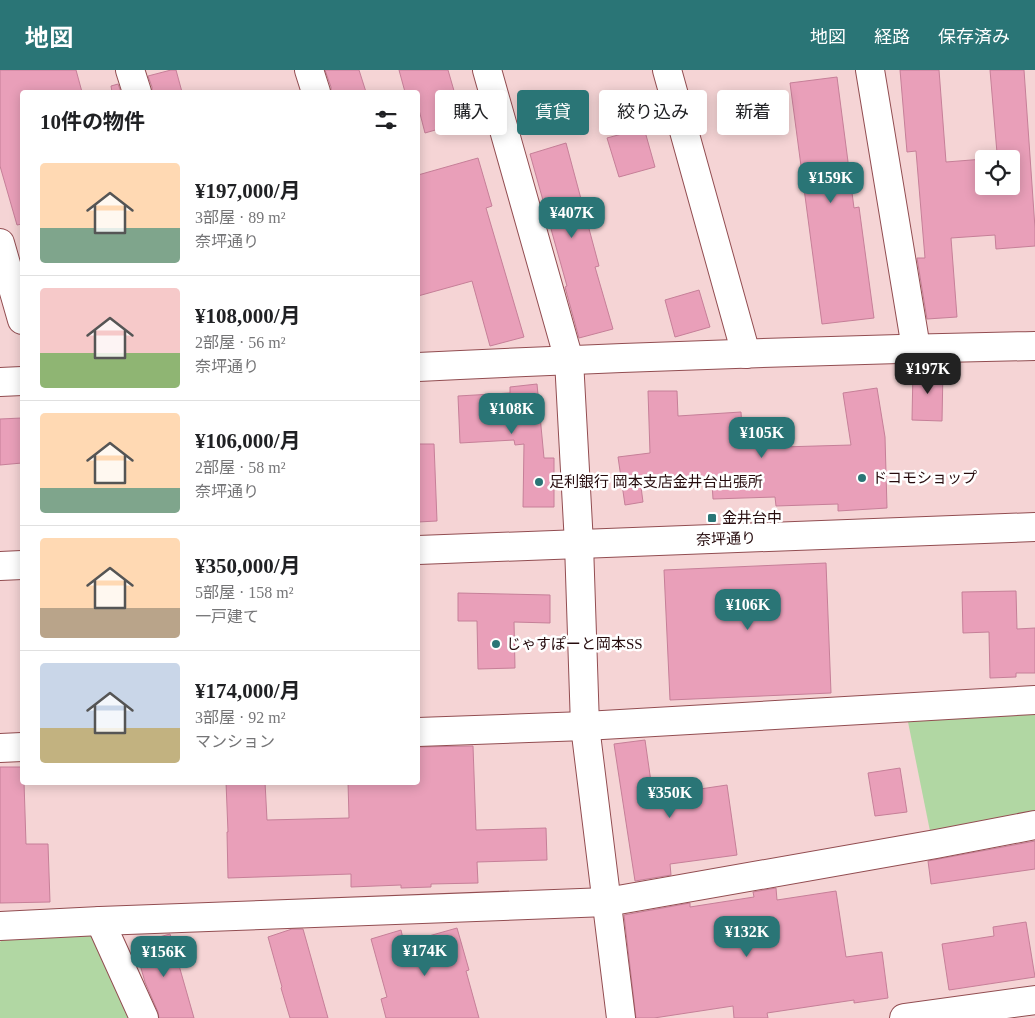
<!DOCTYPE html>
<html lang="ja">
<meta charset="utf-8">
<style>
:root{--surface:#fff;--page:#f6f6f6;--text:#202124;--muted:#757577;--line:#e0e0e0;--accent:#2a7576}
body{margin:0;font-family:"Times New Roman","Noto Sans JP",serif;background:var(--page);color:var(--text);height:100vh;display:flex;flex-direction:column;font-size:19px;white-space:nowrap}
*{box-sizing:border-box;margin:0}
p{font-size:16px;color:var(--muted)}
.icon{flex:none;width:28px;height:28px;fill:none;stroke:currentColor;stroke-width:2;stroke-linecap:round;stroke-linejoin:round}
.map{position:relative;flex:1;overflow:hidden}
.sheet{position:absolute;left:20px;top:20px;width:400px;height:695px;display:flex;flex-direction:column;background:var(--surface);border-radius:5px;box-shadow:0 2px 12px #0003}
.sheet>*{flex:none}
.top-card{position:absolute;left:435px;top:20px;width:475px;height:45px;display:flex;gap:10px}
.controls{position:absolute;left:975px;top:80px;display:grid;gap:10px}
.controls a{display:grid;place-items:center;width:45px;height:45px;border-radius:5px;background:var(--surface);box-shadow:0 2px 12px #0003;font-size:25px}
.price{position:absolute;translate:-50% -42px;padding:0 11px;border-radius:10px;background:var(--accent);color:#fff;font-size:16px;line-height:32px;filter:drop-shadow(0 1px 2px #0008)}
.price::after{content:'';position:absolute;left:50%;top:30px;width:15px;height:11px;margin-left:-8px;background:inherit;clip-path:polygon(0 0,100% 0,50% 100%)}
.price.active{background:#222;color:#fff}
ul{padding:0;list-style:none}
li{display:flex;align-items:center;gap:15px;height:125px;padding:0 20px}
li+li{border-top:1px solid var(--line)}
li span{display:grid;place-items:center;flex:none;width:140px;height:100px;border-radius:5px;color:#555}
li>.icon{margin-inline-start:auto}
span .icon{width:60px;height:60px;fill:#fffc;stroke-width:1}
li b{font-size:21px}
h2{display:flex;justify-content:space-between;align-items:center;height:60px;padding:0 20px;font-size:21px}
.chip{padding:0 18px;border-radius:5px;background:var(--surface);box-shadow:0 2px 12px #0003;font-size:18px;line-height:45px}
.chip.active{background:var(--accent);color:#fff}
header{display:flex;align-items:center;gap:30px;box-sizing:border-box;height:70px;padding:0 25px;background:var(--accent);color:#fff}
header strong{font-size:24px}
nav{display:flex;gap:28px;margin-inline-start:auto;font-size:18px}
.map>svg:first-child{display:block}
.green{fill:#b1d7a3}
.building{fill:#e99fb9;stroke:#c67f98}
.lines{fill:none;stroke-linecap:round;stroke-linejoin:round}
.minor-casing{stroke:#924d51;stroke-width:30}
.minor{stroke:#fff;stroke-width:28}
.poi-dot{fill:#2a7576;stroke:#fff;stroke-width:2}
.labels{text-anchor:middle;dominant-baseline:central;stroke-width:5;stroke-linejoin:round;paint-order:stroke}
.poi-label{font-size:15px;fill:#260b0d;stroke:#fff;text-anchor:start}
.street-label{font-size:15px;fill:#260b0d;stroke:#fff}
</style>
<header>
<strong>地図</strong>
<nav><a>地図</a><a>経路</a><a>保存済み</a></nav>
</header>
<div class="map">
<svg width="1035" height="948" viewBox="0 0 1035 948">
<rect width="100%" height="100%" fill="#f5d4d5"/>
<g class="green">
<polygon points="1035,642 1035,744 931,766 907,647"/>
<polygon points="98,864 133,948 0,948 0,872 6,866"/>
</g>
<g class="building">
<polygon points="0,0 76,0 82,22 22,22 22,154 17,155 0,96"/>
<polygon points="171,0 176,0 182,22 152,22 152,17 148,6"/>
<polygon points="325,0 359,0 366,22 331,22 331,17"/>
<polygon points="399,0 448,0 463,52 425,63 418,36 418,22 405,22"/>
<polygon points="900,0 939,0 946,92 984,89 984,116 1011,116 1011,89 989,89 988,83 997,83 990,0 1024,0 1035,158 1035,176 996,179 995,165 951,168 957,247 927,249 917,188 925,188 916,81 907,82"/>
<polygon points="837,7 854,138 859,137 874,248 822,254 790,13"/>
<polygon points="118,14 121,22 112,22 111,16"/>
<polygon points="644,58 655,97 619,107 607,68"/>
<polygon points="566,73 599,196 595,197 613,259 579,268 565,217 567,216 530,84"/>
<polygon points="478,88 492,136 486,138 524,267 490,276 472,211 418,226 418,105"/>
<polygon points="699,220 710,257 675,267 665,230"/>
<polygon points="913,299 943,299 942,351 912,350"/>
<polygon points="537,314 544,388 554,388 554,437 523,437 524,374 515,375 514,370 460,373 458,326 510,323 510,317"/>
<polygon points="877,318 885,367 887,438 838,441 838,434 776,436 775,427 713,429 712,413 641,417 643,432 625,435 618,387 650,383 648,321 677,321 678,346 741,342 743,377 747,378 851,375 843,323"/>
<polygon points="22,348 22,393 0,395 0,349"/>
<polygon points="418,374 434,374 437,451 418,452"/>
<polygon points="826,493 831,623 670,630 664,500"/>
<polygon points="1016,521 1017,559 1035,558 1035,603 1016,603 1016,607 990,608 989,562 963,563 962,522"/>
<polygon points="458,523 550,525 550,553 514,552 515,598 478,599 477,551 458,551"/>
<polygon points="645,670 653,726 727,715 737,785 670,794 671,805 635,811 614,674"/>
<polygon points="473,676 476,760 546,758 547,790 477,792 478,813 431,814 431,817 401,818 401,815 351,817 351,804 228,808 227,762 228,762 226,712 265,712 267,750 349,748 348,712 418,712 418,677"/>
<polygon points="0,697 22,697 22,712 24,712 26,774 48,774 50,832 0,833"/>
<polygon points="900,698 907,742 875,746 868,703"/>
<polygon points="1035,771 1035,799 931,814 928,791"/>
<polygon points="776,818 777,830 836,821 846,887 882,882 888,928 854,933 854,930 767,943 768,948 734,948 733,936 654,948 636,948 624,845 690,833 690,837 754,827 753,822"/>
<polygon points="1026,852 1035,907 949,920 942,874 994,866 993,857"/>
<polygon points="457,858 469,900 466,901 479,948 386,948 381,929 387,927 371,869 401,860 404,873"/>
<polygon points="292,859 303,859 328,948 290,948 281,918 282,917 268,867"/>
<polygon points="170,864 194,948 159,948 158,942 145,912 134,874"/>
</g>
<g class="lines">
<g class="minor-casing">
<g id="minor">
<polyline points="130,0 137,22"/>
<polyline points="309,0 316,22"/>
<polyline points="487,0 569,290 579,474 585,656 621,948"/>
<polyline points="667,0 746,284"/>
<polyline points="870,0 916,278"/>
<polyline points="0,173 22,250"/>
<path d="M418,297C623,287 829,280 1035,276"/>
<polyline points="0,312 22,311"/>
<polyline points="418,480 1035,457"/>
<polyline points="0,496 22,495"/>
<polyline points="418,662 585,656 1035,630"/>
<polyline points="0,678 22,677"/>
<polyline points="100,851 144,948"/>
<polyline points="0,856 100,851 607,832 936,774 1035,755"/>
<polyline points="904,948 1035,930"/>
</g>
</g>
<use href="#minor" class="minor"/>
</g>
<g class="poi-dot">
<circle cx="862" cy="408" r="5"/>
<circle cx="539" cy="412" r="5"/>
<rect x="707" y="443" width="10" height="10" rx="2.5"/>
<circle cx="496" cy="574" r="5"/>
</g>
<g class="labels">
<g class="poi-label">
<text x="872" y="408">ドコモショップ</text>
<text x="549" y="412">足利銀行 岡本支店金井台出張所</text>
<text x="722" y="448">金井台中</text>
<text x="506" y="574">じゃすぽーと岡本SS</text>
</g>
<g class="street-label">
<text transform="translate(726 469) rotate(-2)">奈坪通り</text>
</g>
</g>
</svg>
<div class="controls">
<a><svg class="icon" aria-label="locate" viewBox="0 0 24 24"><circle cx="12" cy="12" r="6"/><path d="M12 2v4M12 18v4M2 12h4M18 12h4"/></svg></a>
</div>
<b class="price" style="left:831px;top:134px">¥159K</b>
<b class="price" style="left:572px;top:169px">¥407K</b>
<b class="price active" style="left:928px;top:325px">¥197K</b>
<b class="price" style="left:512px;top:365px">¥108K</b>
<b class="price" style="left:762px;top:389px">¥105K</b>
<b class="price" style="left:748px;top:561px">¥106K</b>
<b class="price" style="left:670px;top:749px">¥350K</b>
<b class="price" style="left:747px;top:888px">¥132K</b>
<b class="price" style="left:425px;top:907px">¥174K</b>
<b class="price" style="left:164px;top:908px">¥156K</b>
<div class="top-card">
<a class="chip">購入</a>
<a class="chip active">賃貸</a>
<a class="chip">絞り込み</a>
<a class="chip">新着</a>
</div>
<section class="sheet">
<h2>10件の物件<svg class="icon" aria-label="filters" viewBox="0 0 24 24"><path d="M4 7h16M4 17h16"/><circle cx="9" cy="7" r="2"/><circle cx="15" cy="17" r="2"/></svg></h2>
<ul>
<li><span style="background:linear-gradient(#ffd9b3 65%,#7fa58c 0)"><svg class="icon" aria-label="home" viewBox="0 0 24 24"><path d="M3 11l9-7 9 7M6 9v11h12V9"/></svg></span><div><b>¥197,000/月</b><p>3部屋 · 89 m²</p><p>奈坪通り</p></div></li>
<li><span style="background:linear-gradient(#f6c9c9 65%,#8fb573 0)"><svg class="icon" aria-label="home" viewBox="0 0 24 24"><path d="M3 11l9-7 9 7M6 9v11h12V9"/></svg></span><div><b>¥108,000/月</b><p>2部屋 · 56 m²</p><p>奈坪通り</p></div></li>
<li><span style="background:linear-gradient(#ffd9b3 75%,#7fa58c 0)"><svg class="icon" aria-label="home" viewBox="0 0 24 24"><path d="M3 11l9-7 9 7M6 9v11h12V9"/></svg></span><div><b>¥106,000/月</b><p>2部屋 · 58 m²</p><p>奈坪通り</p></div></li>
<li><span style="background:linear-gradient(#ffd9b3 70%,#b9a48a 0)"><svg class="icon" aria-label="home" viewBox="0 0 24 24"><path d="M3 11l9-7 9 7M6 9v11h12V9"/></svg></span><div><b>¥350,000/月</b><p>5部屋 · 158 m²</p><p>一戸建て</p></div></li>
<li><span style="background:linear-gradient(#c9d6e8 65%,#c2b280 0)"><svg class="icon" aria-label="home" viewBox="0 0 24 24"><path d="M3 11l9-7 9 7M6 9v11h12V9"/></svg></span><div><b>¥174,000/月</b><p>3部屋 · 92 m²</p><p>マンション</p></div></li>
</ul>
</section>
</div>
